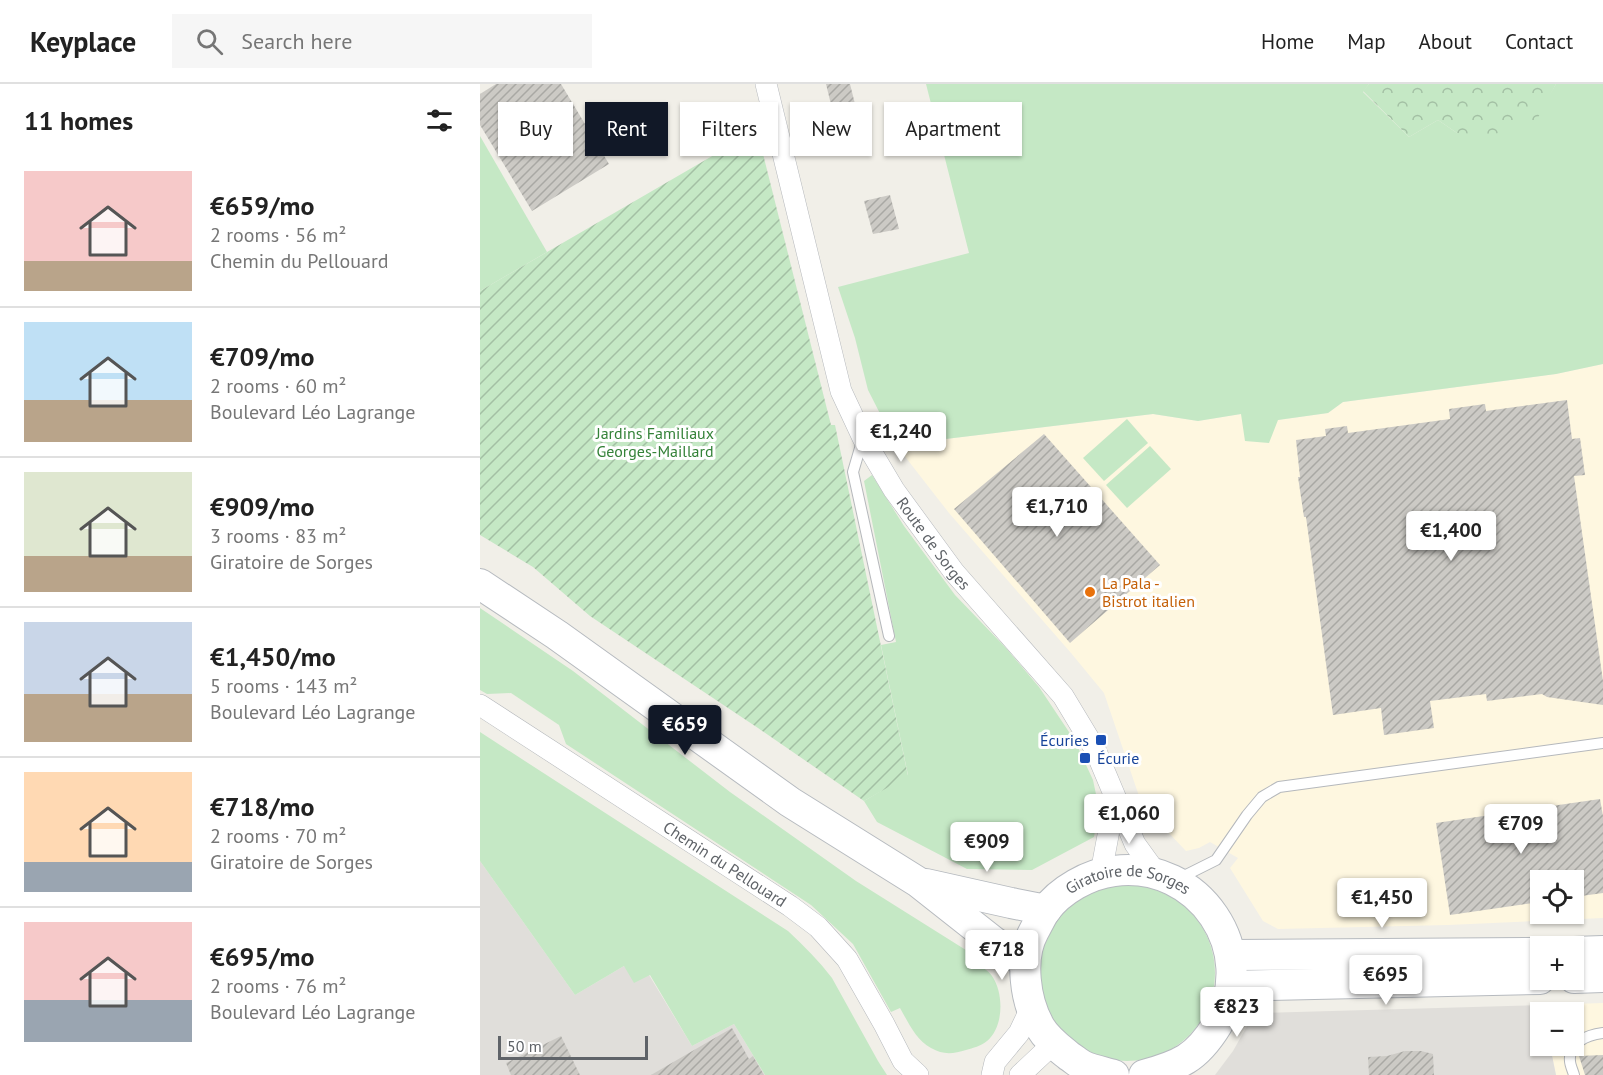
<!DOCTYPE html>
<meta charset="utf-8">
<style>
:root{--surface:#fff;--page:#f6f6f6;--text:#222;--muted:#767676;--line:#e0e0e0;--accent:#111827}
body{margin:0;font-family:"PT Sans",sans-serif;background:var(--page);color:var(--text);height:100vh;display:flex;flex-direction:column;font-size:22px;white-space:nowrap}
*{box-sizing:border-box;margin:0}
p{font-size:20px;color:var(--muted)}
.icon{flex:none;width:33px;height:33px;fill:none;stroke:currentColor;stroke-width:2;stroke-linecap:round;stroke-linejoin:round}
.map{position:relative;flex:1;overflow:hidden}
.drawer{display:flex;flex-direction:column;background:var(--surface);width:480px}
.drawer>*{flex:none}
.banner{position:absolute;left:18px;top:18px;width:570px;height:54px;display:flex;gap:12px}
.fabs{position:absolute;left:1050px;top:786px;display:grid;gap:12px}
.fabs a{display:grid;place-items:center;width:54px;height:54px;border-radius:0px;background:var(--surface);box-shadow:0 2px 4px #0004;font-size:30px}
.scale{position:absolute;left:18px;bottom:15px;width:150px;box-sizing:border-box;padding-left:6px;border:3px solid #5f6368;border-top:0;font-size:16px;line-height:21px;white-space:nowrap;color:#5f6368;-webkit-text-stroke:4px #fff;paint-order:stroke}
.price{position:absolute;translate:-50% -51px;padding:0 14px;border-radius:6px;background:#fff;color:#222;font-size:20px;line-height:39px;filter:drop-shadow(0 2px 3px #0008)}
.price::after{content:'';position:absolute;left:50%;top:36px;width:18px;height:14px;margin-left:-9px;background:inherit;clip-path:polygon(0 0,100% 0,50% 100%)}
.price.current{background:var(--accent);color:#fff}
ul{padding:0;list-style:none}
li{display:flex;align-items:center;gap:18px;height:150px;padding:0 24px}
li+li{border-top:2px solid var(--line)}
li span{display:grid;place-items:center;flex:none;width:168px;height:120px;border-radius:0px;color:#555}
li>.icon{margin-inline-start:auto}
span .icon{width:72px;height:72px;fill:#fffc;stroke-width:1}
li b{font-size:26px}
h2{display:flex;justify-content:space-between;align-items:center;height:72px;padding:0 24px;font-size:26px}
.tag{padding:0 21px;border-radius:0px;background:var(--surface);box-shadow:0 2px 4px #0004;font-size:21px;line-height:54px}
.tag.current{background:var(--accent);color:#fff}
header{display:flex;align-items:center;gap:36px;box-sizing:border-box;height:84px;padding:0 30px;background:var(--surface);border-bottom:2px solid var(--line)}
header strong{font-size:28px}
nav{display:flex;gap:33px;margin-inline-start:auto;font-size:21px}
.search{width:420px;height:54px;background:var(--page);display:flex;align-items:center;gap:15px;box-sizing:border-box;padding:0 21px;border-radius:0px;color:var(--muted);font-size:22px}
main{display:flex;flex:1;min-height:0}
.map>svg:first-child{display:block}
.commercial{fill:#fef7e0;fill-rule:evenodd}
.industrial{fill:#e0deda}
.green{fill:#c5e8c5}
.forest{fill:url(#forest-crowns)}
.garden{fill:url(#garden-furrows)}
.building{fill:url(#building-hatch)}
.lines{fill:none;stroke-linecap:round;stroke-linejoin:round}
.lane-casing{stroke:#b5b8bc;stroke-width:12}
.street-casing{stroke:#b5b8bc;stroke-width:22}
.secondary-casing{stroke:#b6babf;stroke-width:32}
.lane{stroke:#fff;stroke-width:10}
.street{stroke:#fff;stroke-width:21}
.secondary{stroke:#fff;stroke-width:30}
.food-dot{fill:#e8710a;stroke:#fff;stroke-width:2}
.transit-dot{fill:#1a4fb4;stroke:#fff;stroke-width:2}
.labels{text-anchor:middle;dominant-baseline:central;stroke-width:6;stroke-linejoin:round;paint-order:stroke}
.park-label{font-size:16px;fill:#348238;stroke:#fff}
.street-label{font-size:16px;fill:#5f6368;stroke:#fff}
.food-label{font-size:16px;fill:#c56008;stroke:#fff;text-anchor:start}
.transit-label{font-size:16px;fill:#164399;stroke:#fff;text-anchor:end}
</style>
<header>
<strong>Keyplace</strong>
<div class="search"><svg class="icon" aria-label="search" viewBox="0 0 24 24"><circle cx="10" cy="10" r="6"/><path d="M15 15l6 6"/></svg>Search here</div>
<nav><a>Home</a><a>Map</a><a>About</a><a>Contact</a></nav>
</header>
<main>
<section class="drawer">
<h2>11 homes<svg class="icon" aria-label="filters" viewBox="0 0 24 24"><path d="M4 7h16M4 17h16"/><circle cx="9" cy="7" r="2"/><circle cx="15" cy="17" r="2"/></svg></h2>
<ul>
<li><span style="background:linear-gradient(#f6c9c9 75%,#b9a48a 0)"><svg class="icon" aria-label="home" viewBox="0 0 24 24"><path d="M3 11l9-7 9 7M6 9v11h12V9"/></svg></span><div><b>€659/mo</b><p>2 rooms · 56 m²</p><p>Chemin du Pellouard</p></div></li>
<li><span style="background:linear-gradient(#bfe0f5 65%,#b9a48a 0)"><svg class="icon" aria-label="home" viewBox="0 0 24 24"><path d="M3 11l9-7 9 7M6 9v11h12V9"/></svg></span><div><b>€709/mo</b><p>2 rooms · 60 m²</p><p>Boulevard Léo Lagrange</p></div></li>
<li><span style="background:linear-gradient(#dfe7d0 70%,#b9a48a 0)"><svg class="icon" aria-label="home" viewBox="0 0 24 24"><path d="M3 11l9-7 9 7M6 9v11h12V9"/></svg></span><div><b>€909/mo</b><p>3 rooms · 83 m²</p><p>Giratoire de Sorges</p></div></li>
<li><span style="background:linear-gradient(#c9d6e8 60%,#b9a48a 0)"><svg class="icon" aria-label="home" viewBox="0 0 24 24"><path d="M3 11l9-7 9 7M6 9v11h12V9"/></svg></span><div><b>€1,450/mo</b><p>5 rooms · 143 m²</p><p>Boulevard Léo Lagrange</p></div></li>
<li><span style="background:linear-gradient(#ffd9b3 75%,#9aa5b1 0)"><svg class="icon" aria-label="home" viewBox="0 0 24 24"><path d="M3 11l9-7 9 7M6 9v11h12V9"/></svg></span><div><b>€718/mo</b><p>2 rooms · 70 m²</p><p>Giratoire de Sorges</p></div></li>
<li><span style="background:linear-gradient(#f6c9c9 65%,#9aa5b1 0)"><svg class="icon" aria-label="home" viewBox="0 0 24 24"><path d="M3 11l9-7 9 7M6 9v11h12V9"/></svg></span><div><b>€695/mo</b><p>2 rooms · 76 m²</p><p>Boulevard Léo Lagrange</p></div></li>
</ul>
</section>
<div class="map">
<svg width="1123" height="991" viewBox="0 0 1123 991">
<defs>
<pattern id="forest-crowns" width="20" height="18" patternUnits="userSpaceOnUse" patternTransform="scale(1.5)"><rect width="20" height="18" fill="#c5e8c5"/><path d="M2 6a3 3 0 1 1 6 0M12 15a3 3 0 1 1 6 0" fill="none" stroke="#a3c0a4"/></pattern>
<pattern id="garden-furrows" width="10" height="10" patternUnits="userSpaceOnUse" patternTransform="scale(1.5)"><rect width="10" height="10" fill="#c5e8c5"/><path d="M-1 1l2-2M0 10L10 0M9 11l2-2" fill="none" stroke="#a3c0a4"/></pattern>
<pattern id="building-hatch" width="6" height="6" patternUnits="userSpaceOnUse" patternTransform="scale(1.5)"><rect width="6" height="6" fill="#cccac5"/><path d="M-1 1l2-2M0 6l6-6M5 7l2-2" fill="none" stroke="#a9a8a4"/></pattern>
</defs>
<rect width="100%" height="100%" fill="#f1efe8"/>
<g class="commercial">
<path d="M1123,280V834L968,841L798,845L783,837L750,784L758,774L730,758L719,764L706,767L662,721L624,609L591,569L469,429L416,361L673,330L718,337L761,330L798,336L848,329L863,318L1076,290ZM1060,796H1094V830H1060Z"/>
<polygon points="1123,919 1123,991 1076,991 1070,962 1094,962 1094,928 1064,928 1063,921"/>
</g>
<g class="industrial">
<polygon points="0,777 95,911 144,882 169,891 212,962 254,940 285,991 0,991"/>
<polygon points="1063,921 1064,928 1060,928 1060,962 1070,962 1076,991 735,991 753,967 771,935 780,929"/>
</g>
<g class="green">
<polygon points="446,0 889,0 883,8 929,53 958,36 977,49 1070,10 1076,0 1123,0 1123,280 1076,290 863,318 848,329 798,336 789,359 765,357 761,330 718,337 673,330 416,361 388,306 375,254 358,203 489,169"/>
<polygon points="0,52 67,168 0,207"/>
<polygon points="647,335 668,359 624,397 603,374"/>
<polygon points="670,362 691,385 647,424 626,401"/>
<polygon points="392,391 424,442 475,511 526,564 559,603 595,657 613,696 617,715 617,734 614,753 552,786 487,785 397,738 384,717 428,691 401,561 416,558 384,397"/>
<path d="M0,524L93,587L250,708L376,797L497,873L494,878C500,882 508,886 512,892C524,909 524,943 507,957C501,962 493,964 486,966C473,970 463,971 451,964C436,956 428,938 420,924L411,928L373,860L331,821L86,660L79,641L31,609L7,610L0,606Z"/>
<path d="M0,648L308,847C324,862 339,877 352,894L398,977L407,991H285L254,940L212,962L170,891L154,899L144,882L95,911L0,777Z"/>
<circle cx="647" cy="889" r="88"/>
</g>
<polygon class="forest" points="889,0 1076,0 1054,41 1010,51 977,49 958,36 929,53 883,7"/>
<polygon class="garden" points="277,46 351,341 355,341 428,692 384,717 278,644 110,532 53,483 0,451 0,207"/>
<g class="building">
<polygon points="16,0 81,0 129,80 52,127 0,41 0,10"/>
<polygon points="346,0 370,0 377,28 354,33"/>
<polygon points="410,111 419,145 393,150 384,117"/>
<polygon points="1087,316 1092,355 1100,354 1105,391 1094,392 1123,597 1123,621 1067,613 1062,610 1007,617 1006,610 950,617 954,644 904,651 901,624 853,631 826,433 824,433 818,393 820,393 816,356 846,352 845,345 867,342 868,349 970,335 969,325 1005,320 1006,327"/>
<polygon points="564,350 680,481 590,559 474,425"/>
<polygon points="1120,715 1123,732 1123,809 1094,813 1094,796 1060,796 1060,818 970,831 956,739"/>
<polygon points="252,944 269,975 273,972 284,991 171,991"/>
<polygon points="81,952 100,991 31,991 26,979"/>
<polygon points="925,967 941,967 953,970 954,991 889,991 888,973 907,972"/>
<polygon points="1123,971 1123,991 1105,991 1099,972"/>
</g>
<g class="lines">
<g class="lane-casing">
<g id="lane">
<polyline points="383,354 373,388 409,552"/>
<polyline points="698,795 736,776 767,731 782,713 799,703 1123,659"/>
<path d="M1094,991C1093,987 1090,981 1090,977C1088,958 1108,951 1123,949"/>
</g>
</g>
<g class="street-casing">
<g id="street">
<path id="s1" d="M286,0L361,307L383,354L414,406L474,488L583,612L615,665L655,760L676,789"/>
<path id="s2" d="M0,621L310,822L338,843L367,875L404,940L423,977L438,991"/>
<polyline points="621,789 635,714"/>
<polyline points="512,991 515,978 539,949 551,924"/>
<polyline points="540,991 573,960"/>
</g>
</g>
<g class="secondary-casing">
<g id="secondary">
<polyline points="0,500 77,551 310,718 438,798 514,858 545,878"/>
<polyline points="446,800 531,819 566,826"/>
<polyline points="1094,868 1123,867"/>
<polyline points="751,871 1060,869"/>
<polyline points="1094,894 1123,893"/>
<polyline points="751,902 1060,895"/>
<path id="s3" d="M634,991C624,988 613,986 604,982C599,980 594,975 589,972C578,963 567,955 560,943C545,917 539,874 554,847C558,840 561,833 565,827C580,806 609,790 634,787C719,776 781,867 737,941C729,954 719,967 706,975C693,983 679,987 664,991"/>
</g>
</g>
<use href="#lane" class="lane"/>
<use href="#street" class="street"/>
<use href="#secondary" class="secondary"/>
</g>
<circle class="food-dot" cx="610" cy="508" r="6"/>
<g class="transit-dot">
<rect x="615" y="650" width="12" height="12" rx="3"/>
<rect x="599" y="668" width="12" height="12" rx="3"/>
</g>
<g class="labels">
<g class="park-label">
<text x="175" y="349">Jardins Familiaux<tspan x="175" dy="18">Georges-Maillard</tspan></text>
</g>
<g class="street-label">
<text stroke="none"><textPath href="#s1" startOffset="495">Route de Sorges</textPath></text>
<text stroke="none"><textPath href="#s2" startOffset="292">Chemin du Pellouard</textPath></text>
<text stroke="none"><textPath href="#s3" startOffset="309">Giratoire de Sorges</textPath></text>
</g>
<g class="food-label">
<text x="622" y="499">La Pala -<tspan x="622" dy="18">Bistrot italien</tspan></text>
</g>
<g class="transit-label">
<text x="609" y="656">Écuries</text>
<text x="617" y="674" text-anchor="start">Écurie</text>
</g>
</g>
</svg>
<div class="fabs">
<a><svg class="icon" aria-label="locate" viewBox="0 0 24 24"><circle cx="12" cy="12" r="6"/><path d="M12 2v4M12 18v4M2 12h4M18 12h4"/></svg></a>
<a>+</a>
<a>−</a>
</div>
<div class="scale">50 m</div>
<b class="price" style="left:421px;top:379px">€1,240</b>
<b class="price" style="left:577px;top:454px">€1,710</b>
<b class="price" style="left:971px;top:478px">€1,400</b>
<b class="price current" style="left:205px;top:672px">€659</b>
<b class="price" style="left:649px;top:761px">€1,060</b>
<b class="price" style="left:1041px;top:771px">€709</b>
<b class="price" style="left:507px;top:789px">€909</b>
<b class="price" style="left:902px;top:845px">€1,450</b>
<b class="price" style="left:522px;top:897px">€718</b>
<b class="price" style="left:906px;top:922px">€695</b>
<b class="price" style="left:757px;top:954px">€823</b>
<div class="banner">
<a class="tag">Buy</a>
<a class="tag current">Rent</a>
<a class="tag">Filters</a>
<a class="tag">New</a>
<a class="tag">Apartment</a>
</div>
</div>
</main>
